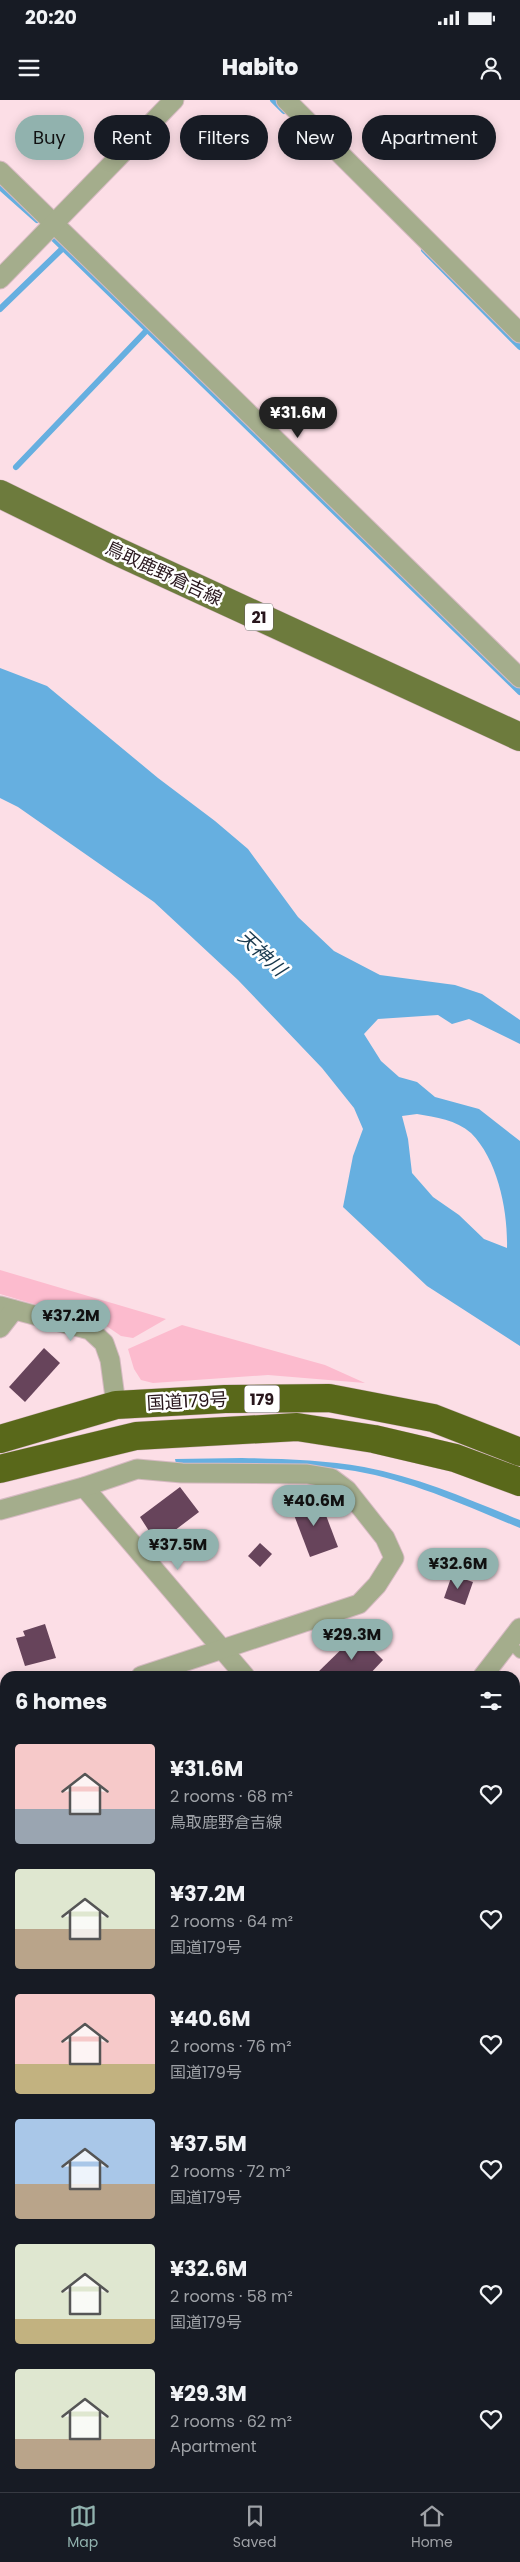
<!DOCTYPE html>
<meta charset="utf-8">
<style>
:root{--surface:#171b24;--page:#242831;--text:#f1f3f6;--muted:#9ea1a6;--line:#363941;--accent:#91b2ae}
body{margin:0;font-family:Poppins,"Noto Sans JP",sans-serif;background:var(--page);color:var(--text);height:100vh;display:flex;flex-direction:column;font-size:19px;white-space:nowrap}
*{box-sizing:border-box;margin:0}
p{font-size:16px;color:var(--muted)}
.icon{flex:none;width:28px;height:28px;fill:none;stroke:currentColor;stroke-width:2;stroke-linecap:round;stroke-linejoin:round}
.map{position:relative;flex:1;overflow:hidden}
.sheet{position:absolute;left:0px;top:1571px;width:520px;height:821px;display:flex;flex-direction:column;background:var(--surface);border-radius:15px 15px 0 0;box-shadow:0 2px 12px #0003}
.sheet>*{flex:none}
.top-card{position:absolute;left:15px;top:15px;width:490px;height:45px;display:flex;gap:10px}
.price{position:absolute;translate:-50% -42px;padding:0 11px;border-radius:18px;background:var(--accent);color:#111;font-size:16px;line-height:32px;filter:drop-shadow(0 1px 2px #0008)}
.price::after{content:'';position:absolute;left:50%;top:30px;width:15px;height:11px;margin-left:-8px;background:inherit;clip-path:polygon(0 0,100% 0,50% 100%)}
.price.selected{background:#222;color:#fff}
ul{padding:0;list-style:none}
li{display:flex;align-items:center;gap:15px;height:125px;padding:0 15px}
li span{display:grid;place-items:center;flex:none;width:140px;height:100px;border-radius:5px;color:#555}
li>.icon{margin-inline-start:auto}
span .icon{width:60px;height:60px;fill:#fffc;stroke-width:1}
li b{font-size:21px}
h2{display:flex;justify-content:space-between;align-items:center;height:60px;padding:0 15px;font-size:21px}
.pill{padding:0 18px;border-radius:22px;background:var(--surface);box-shadow:0 2px 12px #0003;font-size:18px;line-height:45px}
.pill.selected{background:var(--accent);color:#111}
.status{display:flex;justify-content:space-between;align-items:center;height:35px;padding:0 25px;background:var(--surface);direction:ltr}
.status svg{height:14px;fill:currentColor}
header{display:flex;justify-content:space-between;align-items:center;height:65px;padding:0 15px;background:var(--surface);font-size:22px;font-weight:800}
.menu{display:flex;justify-content:space-around;align-items:center;height:70px;border-top:1px solid var(--line);background:var(--surface);font-size:14px;color:var(--muted)}
.menu a{display:grid;justify-items:center;gap:2px}
.menu .selected{color:var(--accent)}
.map>svg:first-child{display:block}
.green{fill:#fcbbce}
.forest{fill:#df8ea7}
.water{fill:#66afe0;fill-rule:evenodd}
.lines{fill:none;stroke-linecap:round;stroke-linejoin:round}
.stream{stroke:#66afe0;stroke-width:6}
.building{fill:#67445b}
.lane-casing{stroke:#d6bac2;stroke-width:12}
.street-casing{stroke:#d6bac2;stroke-width:21}
.primary-casing{stroke:#d6bac2;stroke-width:29}
.highway-casing{stroke:#d6bac2;stroke-width:29}
.lane{stroke:#a4ad8c;stroke-width:10}
.street{stroke:#a4ad8c;stroke-width:19}
.primary{stroke:#6d7b3d;stroke-width:28}
.highway{stroke:#59681a;stroke-width:28}
.labels{text-anchor:middle;dominant-baseline:central;stroke-width:5;stroke-linejoin:round;paint-order:stroke}
.shield{fill:#fff;stroke:#685c60;stroke-width:1}
.shield-label{font-size:16px;font-weight:bold;fill:#28161c}
.street-label{font-size:18px;fill:#28161c;stroke:#fff}
.water-label{font-size:19px;font-style:italic;fill:#18384d;stroke:#fff}
</style>
<div class="status"><b>20:20</b><svg viewBox="0 0 49 12"><path d="M0 12V9h3v3zM5 12V6h3v6zM10 12V3h3v9zM15 12V0h3v12zM26 1h20v11H26zM47 4h2v5h-2z"/></svg></div>
<header><svg class="icon" aria-label="menu" viewBox="0 0 24 24"><path d="M4 6h16M4 12h16M4 18h16"/></svg>Habito<svg class="icon" aria-label="person" viewBox="0 0 24 24"><circle cx="12" cy="8" r="4"/><path d="M4 21q1-7 8-7t8 7"/></svg></header>
<div class="map">
<svg width="520" height="2392" viewBox="0 0 520 2392">
<rect width="100%" height="100%" fill="#fcdee6"/>
<g class="green">
<polygon points="0,1170 166,1219 133,1238 121,1236 105,1225 0,1194"/>
<polygon points="182,1225 325,1265 365,1283 268,1275 153,1283 141,1280 134,1269 128,1249"/>
</g>
<polygon class="forest" points="237,2388 497,2388 500,2392 232,2392"/>
<g class="water">
<path d="M0,568L47,586L158,678L215,721L248,749L298,817L334,851L380,875L455,885L482,894L520,920V944L469,919L452,924L438,915L378,919L364,934L381,961L399,977L417,982L435,997L479,1009L520,1041V1246L427,1186L343,1107L353,1056L363,1029L354,1008L322,968L238,880L154,802L18,707L0,698ZM417,1014C436,1017 456,1020 471,1033C498,1060 508,1111 507,1148L484,1139L459,1115L433,1097L412,1073L408,1039L402,1016Z"/>
<path d="M242,1358C283,1359 324,1360 364,1367C418,1377 470,1400 520,1420V1428C466,1406 412,1381 355,1371C296,1362 236,1364 176,1364L175,1359Z"/>
</g>
<g class="lines">
<g class="stream">
<polyline points="273,0 284,11"/>
<polyline points="0,87 37,120"/>
<polyline points="52,137 520,592"/>
<polyline points="424,150 520,247"/>
<polyline points="0,209 63,148"/>
<polyline points="16,367 147,230"/>
<polyline points="515,1817 520,1828"/>
<polyline points="0,1882 5,1888"/>
</g>
</g>
<g class="building">
<polygon points="44,1248 60,1263 25,1302 9,1287"/>
<polygon points="180,1387 199,1412 170,1434 172,1437 158,1445 140,1417"/>
<polygon points="319,1397 338,1447 310,1457 291,1407"/>
<polygon points="260,1443 272,1454 260,1467 248,1456"/>
<polygon points="452,1475 473,1482 465,1505 444,1498"/>
<polygon points="45,1524 56,1558 25,1566 16,1538 25,1536 23,1531"/>
<polygon points="357,1534 383,1560 368,1576 314,1576"/>
</g>
<g class="lines">
<g class="lane-casing">
<g id="lane">
<polyline points="509,1542 520,1553"/>
<polyline points="515,1647 520,1642"/>
<polyline points="515,1916 520,1927"/>
<polyline points="515,2130 520,2132"/>
</g>
</g>
<g class="street-casing">
<g id="street">
<polyline points="286,0 520,233"/>
<polyline points="0,71 520,578"/>
<polyline points="0,179 174,0"/>
<polyline points="0,1206 90,1230 104,1243 110,1260 116,1305"/>
<polyline points="0,1228 14,1210"/>
<polyline points="84,1387 245,1576"/>
<polyline points="0,1410 84,1387 137,1369 182,1373 307,1374 331,1378 347,1390 385,1438 394,1458 377,1485 359,1504 141,1576"/>
<polyline points="483,1576 520,1528"/>
<polyline points="0,1625 5,1624"/>
<polyline points="0,1845 5,1843"/>
<polyline points="515,1892 520,1889"/>
<polyline points="0,1991 5,1991"/>
</g>
</g>
<g class="primary-casing">
<polyline id="primary" points="0,394 112,449 520,637"/>
</g>
<g class="highway-casing">
<g id="highway">
<polyline points="0,1339 116,1305 225,1299 329,1298 433,1318 520,1352"/>
<polyline points="0,1369 136,1336 297,1327 374,1339 455,1358 520,1382"/>
</g>
</g>
<use href="#lane" class="lane"/>
<use href="#street" class="street"/>
<use href="#primary" class="primary"/>
<use href="#highway" class="highway"/>
</g>
<g class="labels">
<g class="shield">
<rect x="245" y="503.5" width="28" height="27" rx="4"/>
<rect x="244.5" y="1285.5" width="35" height="27" rx="4"/>
</g>
<g class="shield-label">
<text x="259" y="517">21</text>
<text x="262" y="1299">179</text>
</g>
<g class="street-label">
<text transform="translate(164 473) rotate(25)">鳥取鹿野倉吉線</text>
<text transform="translate(187 1301) rotate(-3)">国道179号</text>
</g>
<g class="water-label">
<text transform="translate(262 853) rotate(43)">天神川</text>
</g>
</g>
</svg>
<b class="price selected" style="left:298px;top:339px">¥31.6M</b>
<b class="price" style="left:71px;top:1242px">¥37.2M</b>
<b class="price" style="left:314px;top:1427px">¥40.6M</b>
<b class="price" style="left:178px;top:1471px">¥37.5M</b>
<b class="price" style="left:458px;top:1490px">¥32.6M</b>
<b class="price" style="left:352px;top:1561px">¥29.3M</b>
<div class="top-card">
<a class="pill selected">Buy</a>
<a class="pill">Rent</a>
<a class="pill">Filters</a>
<a class="pill">New</a>
<a class="pill">Apartment</a>
</div>
<section class="sheet">
<h2>6 homes<svg class="icon" aria-label="filters" viewBox="0 0 24 24"><path d="M4 7h16M4 17h16"/><circle cx="9" cy="7" r="2"/><circle cx="15" cy="17" r="2"/></svg></h2>
<ul>
<li><span style="background:linear-gradient(#f6c9c9 65%,#9aa5b1 0)"><svg class="icon" aria-label="home" viewBox="0 0 24 24"><path d="M3 11l9-7 9 7M6 9v11h12V9"/></svg></span><div><b>¥31.6M</b><p>2 rooms · 68 m²</p><p>鳥取鹿野倉吉線</p></div><svg class="icon" aria-label="heart" viewBox="0 0 24 24"><path d="M12 20l-8-8c-3-5 5-10 8-4 3-6 11-1 8 4z"/></svg></li>
<li><span style="background:linear-gradient(#dfe7d0 60%,#b9a48a 0)"><svg class="icon" aria-label="home" viewBox="0 0 24 24"><path d="M3 11l9-7 9 7M6 9v11h12V9"/></svg></span><div><b>¥37.2M</b><p>2 rooms · 64 m²</p><p>国道179号</p></div><svg class="icon" aria-label="heart" viewBox="0 0 24 24"><path d="M12 20l-8-8c-3-5 5-10 8-4 3-6 11-1 8 4z"/></svg></li>
<li><span style="background:linear-gradient(#f6c9c9 70%,#c2b280 0)"><svg class="icon" aria-label="home" viewBox="0 0 24 24"><path d="M3 11l9-7 9 7M6 9v11h12V9"/></svg></span><div><b>¥40.6M</b><p>2 rooms · 76 m²</p><p>国道179号</p></div><svg class="icon" aria-label="heart" viewBox="0 0 24 24"><path d="M12 20l-8-8c-3-5 5-10 8-4 3-6 11-1 8 4z"/></svg></li>
<li><span style="background:linear-gradient(#a9c7e8 65%,#b9a48a 0)"><svg class="icon" aria-label="home" viewBox="0 0 24 24"><path d="M3 11l9-7 9 7M6 9v11h12V9"/></svg></span><div><b>¥37.5M</b><p>2 rooms · 72 m²</p><p>国道179号</p></div><svg class="icon" aria-label="heart" viewBox="0 0 24 24"><path d="M12 20l-8-8c-3-5 5-10 8-4 3-6 11-1 8 4z"/></svg></li>
<li><span style="background:linear-gradient(#dfe7d0 75%,#c2b280 0)"><svg class="icon" aria-label="home" viewBox="0 0 24 24"><path d="M3 11l9-7 9 7M6 9v11h12V9"/></svg></span><div><b>¥32.6M</b><p>2 rooms · 58 m²</p><p>国道179号</p></div><svg class="icon" aria-label="heart" viewBox="0 0 24 24"><path d="M12 20l-8-8c-3-5 5-10 8-4 3-6 11-1 8 4z"/></svg></li>
<li><span style="background:linear-gradient(#dfe7d0 70%,#b9a48a 0)"><svg class="icon" aria-label="home" viewBox="0 0 24 24"><path d="M3 11l9-7 9 7M6 9v11h12V9"/></svg></span><div><b>¥29.3M</b><p>2 rooms · 62 m²</p><p>Apartment</p></div><svg class="icon" aria-label="heart" viewBox="0 0 24 24"><path d="M12 20l-8-8c-3-5 5-10 8-4 3-6 11-1 8 4z"/></svg></li>
</ul>
</section>
</div>
<nav class="menu">
<a class="selected"><svg class="icon" aria-label="map" viewBox="0 0 24 24"><path d="M3 6l6-2 6 2 6-2v14l-6 2-6-2-6 2zM9 4v14M15 6v14"/></svg>Map</a>
<a><svg class="icon" aria-label="saved" viewBox="0 0 24 24"><path d="M7 4h10v16l-5-4-5 4z"/></svg>Saved</a>
<a><svg class="icon" aria-label="home" viewBox="0 0 24 24"><path d="M3 11l9-7 9 7M6 9v11h12V9"/></svg>Home</a>
</nav>
